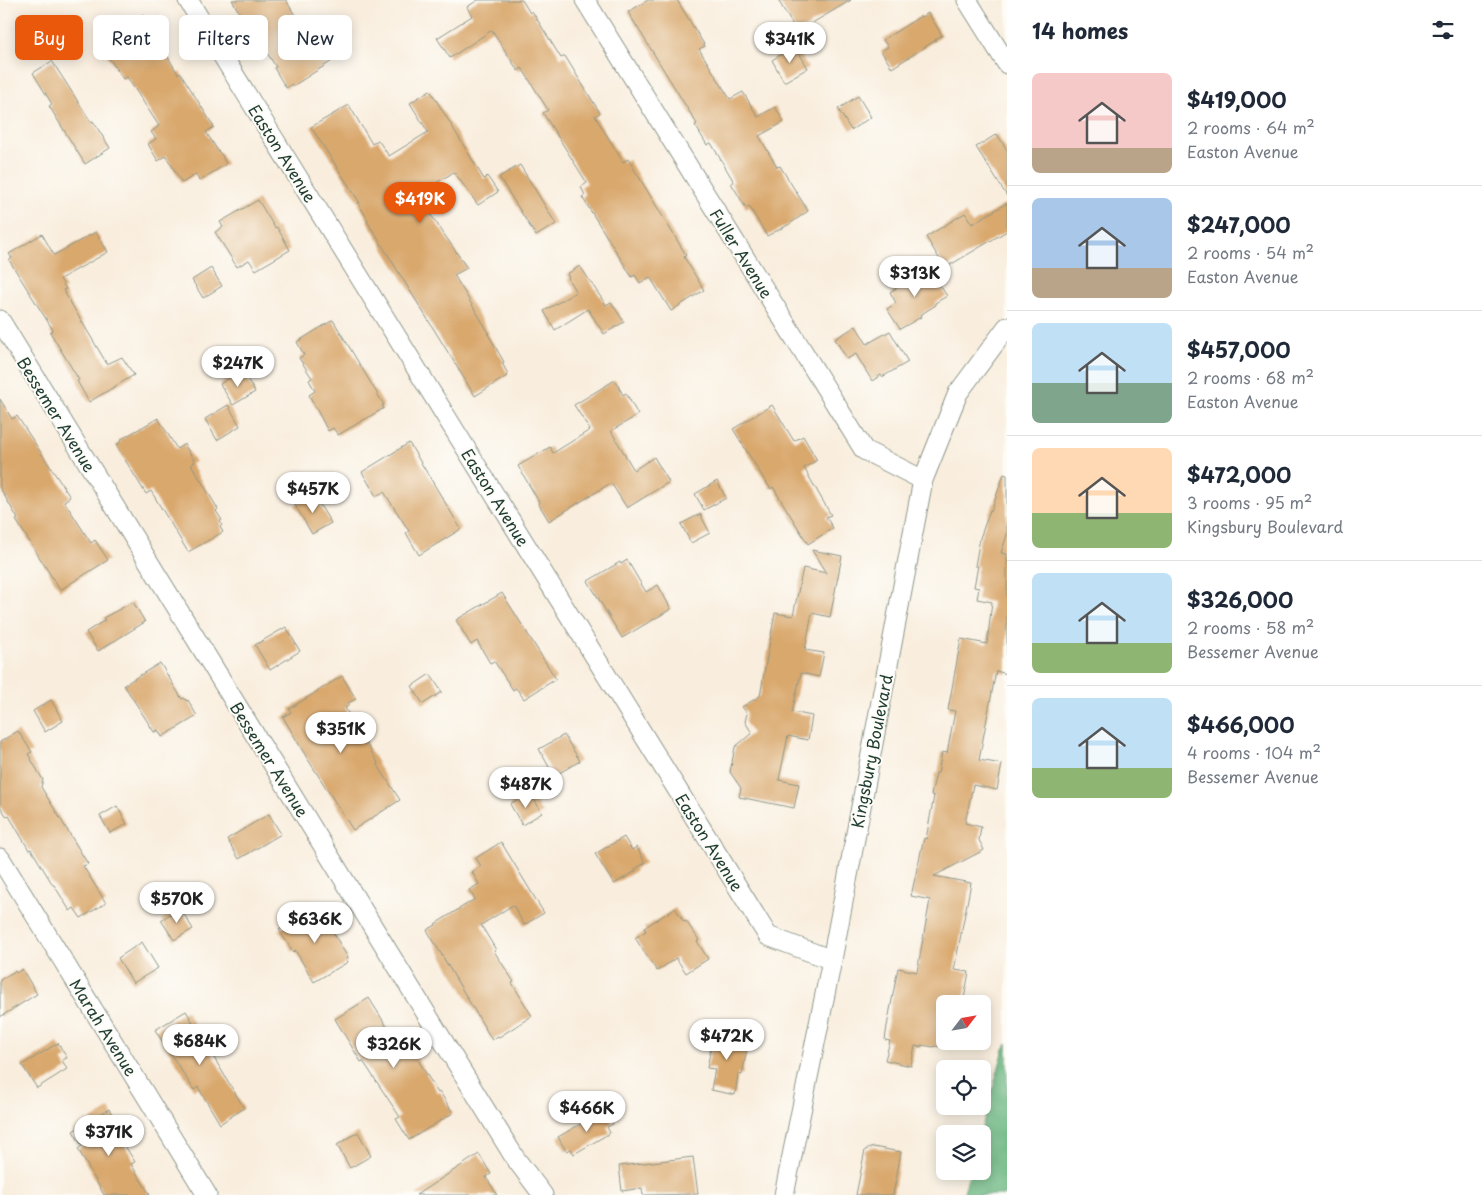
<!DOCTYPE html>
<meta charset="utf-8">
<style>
:root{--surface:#fff;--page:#f6f6f7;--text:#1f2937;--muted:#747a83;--line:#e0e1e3;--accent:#ea580c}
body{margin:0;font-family:"Playpen Sans",sans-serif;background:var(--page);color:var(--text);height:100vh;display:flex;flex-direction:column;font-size:19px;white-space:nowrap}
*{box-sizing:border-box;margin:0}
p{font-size:16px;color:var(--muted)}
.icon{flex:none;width:28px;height:28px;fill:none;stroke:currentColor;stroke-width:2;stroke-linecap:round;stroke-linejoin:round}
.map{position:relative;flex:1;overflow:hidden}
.sheet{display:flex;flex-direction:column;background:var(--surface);width:475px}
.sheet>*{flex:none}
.hud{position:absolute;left:15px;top:15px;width:475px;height:45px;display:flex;gap:10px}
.needle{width:32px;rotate:59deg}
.buttons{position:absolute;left:936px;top:995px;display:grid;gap:10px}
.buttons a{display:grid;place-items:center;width:55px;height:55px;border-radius:8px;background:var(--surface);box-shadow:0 2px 12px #0003;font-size:25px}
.price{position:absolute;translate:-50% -42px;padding:0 11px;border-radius:18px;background:#fff;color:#222;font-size:16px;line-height:32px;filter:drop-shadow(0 1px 2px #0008)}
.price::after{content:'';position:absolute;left:50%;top:30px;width:15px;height:11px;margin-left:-8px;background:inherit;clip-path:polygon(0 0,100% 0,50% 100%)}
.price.current{background:var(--accent);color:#fff}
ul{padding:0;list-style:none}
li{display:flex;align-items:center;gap:15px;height:125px;padding:0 25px}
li+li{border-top:1px solid var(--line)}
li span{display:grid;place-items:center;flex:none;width:140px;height:100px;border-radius:8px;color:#555}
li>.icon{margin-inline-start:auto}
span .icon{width:60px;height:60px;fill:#fffc;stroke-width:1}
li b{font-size:21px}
h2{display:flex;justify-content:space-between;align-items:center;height:60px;padding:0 25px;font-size:21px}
.pill{padding:0 18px;border-radius:8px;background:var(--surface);box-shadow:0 2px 12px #0003;font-size:18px;line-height:45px}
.pill.current{background:var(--accent);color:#fff}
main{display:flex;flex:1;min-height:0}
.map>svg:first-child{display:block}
.forest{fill:#69b67f;stroke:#447a5a}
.building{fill:#d9a86d}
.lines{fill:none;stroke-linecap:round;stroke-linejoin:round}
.minor-casing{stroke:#8c9689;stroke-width:21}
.minor{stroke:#fff;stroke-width:19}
.labels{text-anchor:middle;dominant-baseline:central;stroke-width:4;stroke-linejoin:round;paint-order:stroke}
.street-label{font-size:16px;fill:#1f3d34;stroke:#fdfcf7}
</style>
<main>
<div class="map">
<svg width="1007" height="1195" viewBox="0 0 1007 1195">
<rect width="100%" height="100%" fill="#fdfcf7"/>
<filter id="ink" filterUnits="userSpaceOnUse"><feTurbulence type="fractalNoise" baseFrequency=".02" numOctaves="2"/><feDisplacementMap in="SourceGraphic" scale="10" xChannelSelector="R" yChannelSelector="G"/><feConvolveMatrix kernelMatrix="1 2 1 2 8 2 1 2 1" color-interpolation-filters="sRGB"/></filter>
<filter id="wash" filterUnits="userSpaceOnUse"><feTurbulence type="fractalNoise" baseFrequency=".0096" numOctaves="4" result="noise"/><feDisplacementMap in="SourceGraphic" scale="20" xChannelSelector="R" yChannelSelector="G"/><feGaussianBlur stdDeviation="1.12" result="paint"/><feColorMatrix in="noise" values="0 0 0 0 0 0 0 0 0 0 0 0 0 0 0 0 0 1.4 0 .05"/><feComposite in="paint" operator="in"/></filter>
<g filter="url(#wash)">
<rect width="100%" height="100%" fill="#f9eede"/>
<polygon class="forest" points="1007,1044 1007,1195 963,1195 970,1171 982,1171 982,1134 980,1134 1004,1049"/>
<g id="blocks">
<g class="building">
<polygon points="232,0 286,0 312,45 320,40 332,61 293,86 292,84 286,88 274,68 276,67 250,26 248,27"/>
<polygon points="478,0 522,0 530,13 532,11 561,58 565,56 600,113 595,116 623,162 628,159 686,255 684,257 704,290 671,311 650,277 640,283 635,275 632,277 582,197 585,195 581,187 587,183 543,113 548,110 522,68 518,71 492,30 450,58 437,38 472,16 467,7"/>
<polygon points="648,0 677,0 705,46 699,49 730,99 743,92 758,117 775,107 784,122 759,136 777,167 780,166 808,211 788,225 767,236 749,206 746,208 731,183 734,182 711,143 707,145 695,125 697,124 628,12"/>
<polygon points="778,0 851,0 797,32"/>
<polygon points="928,13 942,35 935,40 936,40 892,68 881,51 888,47 883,40 921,16 922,17"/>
<polygon points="143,15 178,74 180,72 214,127 206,132 218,151 222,155 226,164 199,181 196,174 182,183 166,156 158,161 148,144 156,139 151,132 159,126 127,77 123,79 99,43 111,36 111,34"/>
<polygon points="795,46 808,68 784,82 772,60"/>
<polygon points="52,61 91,122 93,121 110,148 85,164 49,106 52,104 33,73"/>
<polygon points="430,90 484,179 487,176 498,192 478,205 454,172 430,187 432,203 427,209 467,268 454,275 489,333 488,334 504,362 502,363 508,374 506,375 507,376 475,396 367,221 368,220 358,203 360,203 311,127 349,105 372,144 378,140 389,156 428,132 410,103"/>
<polygon points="858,96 871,117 851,130 838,109"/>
<polygon points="997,134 1007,150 1007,196 976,147"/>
<polygon points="520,165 556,224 536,236 499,177"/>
<polygon points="258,200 275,228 277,227 290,250 256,270 249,260 237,267 215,232 223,227 220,222"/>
<polygon points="1007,203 1007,231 945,268 926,237 965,213 972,224"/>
<polygon points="96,232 108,252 60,279 66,289 63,290 107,364 122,357 134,375 89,402 77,381 79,380 50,332 53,330 9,260 12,258 9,254 42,234 54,255"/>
<polygon points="580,266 606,305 611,302 624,322 604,334 588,309 555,330 544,311 576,292 568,279 569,278 567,274"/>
<polygon points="211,268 222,286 203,298 192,280"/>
<polygon points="929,268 947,296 935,303 936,305 920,315 921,317 900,329 887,309 896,303 890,292"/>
<polygon points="333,320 384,405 382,406 384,408 338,435 333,428 328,431 309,395 315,391 309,380 312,378 299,358 304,355 297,342"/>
<polygon points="856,326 867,344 890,331 908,362 882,377 881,375 872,381 856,354 847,359 835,339"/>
<polygon points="242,370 255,392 233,405 220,384"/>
<polygon points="615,380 623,395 626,393 638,415 611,431 634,470 654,457 669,482 627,508 611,483 549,521 538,503 539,502 518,466 550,447 553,453 590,430 574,405"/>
<polygon points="0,399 12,419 17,416 70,497 64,501 91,543 95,540 108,560 60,590 16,520 18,519 0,488"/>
<polygon points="228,405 240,426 217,440 205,419"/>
<polygon points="772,405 794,441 803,436 817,460 804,468 831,515 826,517 833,528 808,544 773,487 771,489 764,479 733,429"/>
<polygon points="158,418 177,449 184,444 195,462 191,464 218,509 216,511 222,520 220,521 222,525 220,527 223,532 188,552 151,491 146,494 116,445 121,442 120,440"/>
<polygon points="409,443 461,529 419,555 406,533 409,531 384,492 376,496 362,472"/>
<polygon points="1004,474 1007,475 1007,535 1001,553 1007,554 1007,674 996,671 979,760 1002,764 997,790 973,785 965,823 981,827 979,840 984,850 934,876 971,883 954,970 969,972 963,1004 945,1002 945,1028 941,1047 935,1046 934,1047 921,1045 921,1047 915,1046 911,1066 885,1060 890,1041 885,1040 887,1026 898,968 917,972 930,900 911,896 924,838 926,839 934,796 931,795 936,773 938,773 942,752 947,753 955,711 948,710 961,639 987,644 992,602 977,599 979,588 974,587 978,566 975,566 980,538 990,510 991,511"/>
<polygon points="717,481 726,498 704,510 695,494"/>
<polygon points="313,494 331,523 312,534 295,505"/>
<polygon points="700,514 710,533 691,543 681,524"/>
<polygon points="812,550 842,556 830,617 812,613 805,650 824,653 819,677 801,673 792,712 812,716 808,740 788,736 779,780 799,784 794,808 739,797 741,788 730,772 735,747 752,733 745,722 747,713 742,707 760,696 775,613 793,616 803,568 826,573"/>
<polygon points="627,560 646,592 658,585 671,609 622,638 588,581 620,562 621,564"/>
<polygon points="502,593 556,679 524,699 516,688 513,690 494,661 490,663 477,641 471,645 456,620"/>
<polygon points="133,602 145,622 98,651 86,632 105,620 103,618"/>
<polygon points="286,627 300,651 270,670 255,645"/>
<polygon points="160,663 182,699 184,698 187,701 188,700 197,716 162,737 158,730 154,732 124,685"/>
<polygon points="430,674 442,692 423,704 412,686"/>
<polygon points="342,676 356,699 348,703 349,705 345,708 378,763 377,764 400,800 353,830 307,758 283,717 291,712 289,709"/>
<polygon points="51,700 63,721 45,732 33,711"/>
<polygon points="18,731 32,752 28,754 43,780 41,787 88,864 83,866 106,903 81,918 74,908 70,911 54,885 53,885 31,849 29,850 9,816 7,817 0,806 0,742"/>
<polygon points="564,735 580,761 554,776 539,749"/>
<polygon points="530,792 542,813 522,825 510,804"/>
<polygon points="117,806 127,824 110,833 100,816"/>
<polygon points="269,814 281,834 239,859 227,839"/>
<polygon points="624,837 632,850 637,847 645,863 635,869 636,871 614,884 595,854"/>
<polygon points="501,842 544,913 524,925 513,905 481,925 496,950 494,951 514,982 512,983 532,1016 499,1037 498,1036 492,1040 427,930 436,925 435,924 475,899 469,890 479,884 472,872 481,866 476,858"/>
<polygon points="318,906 348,958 346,959 348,962 314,982 295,950 293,952 279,930"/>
<polygon points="180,908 193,929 174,940 161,920"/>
<polygon points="675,908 684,922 686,921 699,940 697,941 708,959 686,973 676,958 657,971 635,938 646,931 644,928"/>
<polygon points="142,942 158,968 133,983 118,958"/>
<polygon points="22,969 37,994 0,1017 0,980 15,971 16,973"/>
<polygon points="369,998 392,1035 396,1032 397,1034 401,1032 438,1093 440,1092 453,1113 409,1140 396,1119 400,1117 363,1061 361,1062 335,1019"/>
<polygon points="186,1011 244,1108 220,1124 198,1087 194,1090 155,1030"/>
<polygon points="714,1032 749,1038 742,1075 738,1074 735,1095 711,1090 715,1069 707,1068"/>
<polygon points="58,1043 67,1058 62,1060 67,1069 37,1088 22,1065"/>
<polygon points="109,1109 125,1135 120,1138 135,1162 131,1164 150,1195 104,1195 78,1149 82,1146 73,1131"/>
<polygon points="605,1110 613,1124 607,1127 610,1133 574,1154 571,1149 566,1151 558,1137"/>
<polygon points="358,1132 371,1156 350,1168 337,1145"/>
<polygon points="873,1147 901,1152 893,1195 856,1195 865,1150"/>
<polygon points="479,1154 491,1174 486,1177 497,1195 416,1195"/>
<polygon points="693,1157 698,1194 643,1195 642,1188 622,1191 619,1166"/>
</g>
</g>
</g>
<g filter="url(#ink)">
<use href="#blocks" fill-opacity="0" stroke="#8c9689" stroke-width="1"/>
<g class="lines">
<g class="minor-casing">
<g id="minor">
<polyline points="188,0 768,936 832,960"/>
<polyline points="585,0 864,450 923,480"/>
<polyline points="967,0 1007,64"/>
<polyline points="0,320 515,1158 543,1195"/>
<polyline points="0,858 207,1195"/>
<polyline points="784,1195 832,960 923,480 958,393 1007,327"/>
</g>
</g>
<use href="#minor" class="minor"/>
</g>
</g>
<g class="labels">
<g class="street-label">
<text transform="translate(283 153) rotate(58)">Easton Avenue</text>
<text transform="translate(742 253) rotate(58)">Fuller Avenue</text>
<text transform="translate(57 414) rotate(58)">Bessemer Avenue</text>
<text transform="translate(496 497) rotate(58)">Easton Avenue</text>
<text transform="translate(871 751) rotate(-79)">Kingsbury Boulevard</text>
<text transform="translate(270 759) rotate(58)">Bessemer Avenue</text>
<text transform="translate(710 842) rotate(58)">Easton Avenue</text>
<text transform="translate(104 1027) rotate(58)">Marah Avenue</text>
</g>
</g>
</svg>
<div class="buttons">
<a><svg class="needle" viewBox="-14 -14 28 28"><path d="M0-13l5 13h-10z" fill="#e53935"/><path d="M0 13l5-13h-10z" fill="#747a83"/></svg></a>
<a><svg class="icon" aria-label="locate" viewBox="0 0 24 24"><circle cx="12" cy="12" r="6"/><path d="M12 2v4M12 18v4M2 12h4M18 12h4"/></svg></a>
<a><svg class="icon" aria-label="layers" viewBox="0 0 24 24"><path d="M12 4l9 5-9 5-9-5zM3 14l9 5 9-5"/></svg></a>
</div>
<b class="price" style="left:790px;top:64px">$341K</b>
<b class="price current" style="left:420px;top:224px">$419K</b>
<b class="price" style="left:915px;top:298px">$313K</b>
<b class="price" style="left:238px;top:388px">$247K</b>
<b class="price" style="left:313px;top:514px">$457K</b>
<b class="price" style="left:341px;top:754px">$351K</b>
<b class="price" style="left:526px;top:809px">$487K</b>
<b class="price" style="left:177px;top:924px">$570K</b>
<b class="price" style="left:315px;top:944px">$636K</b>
<b class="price" style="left:727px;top:1061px">$472K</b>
<b class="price" style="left:200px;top:1066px">$684K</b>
<b class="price" style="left:394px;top:1069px">$326K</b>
<b class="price" style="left:587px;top:1133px">$466K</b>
<b class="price" style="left:109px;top:1157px">$371K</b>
<div class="hud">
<a class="pill current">Buy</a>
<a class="pill">Rent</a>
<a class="pill">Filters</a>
<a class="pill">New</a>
</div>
</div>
<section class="sheet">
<h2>14 homes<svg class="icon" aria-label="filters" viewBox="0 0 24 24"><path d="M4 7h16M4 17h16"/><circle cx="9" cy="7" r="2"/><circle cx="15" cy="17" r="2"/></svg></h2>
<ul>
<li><span style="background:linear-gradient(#f6c9c9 75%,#b9a48a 0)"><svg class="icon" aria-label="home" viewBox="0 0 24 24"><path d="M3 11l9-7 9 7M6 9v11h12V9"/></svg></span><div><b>$419,000</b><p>2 rooms · 64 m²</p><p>Easton Avenue</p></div></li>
<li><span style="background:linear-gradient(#a9c7e8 70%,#b9a48a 0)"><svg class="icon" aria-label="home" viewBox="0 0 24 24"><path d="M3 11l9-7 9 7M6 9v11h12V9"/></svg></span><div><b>$247,000</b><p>2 rooms · 54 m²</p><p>Easton Avenue</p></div></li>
<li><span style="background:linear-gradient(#bfe0f5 60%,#7fa58c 0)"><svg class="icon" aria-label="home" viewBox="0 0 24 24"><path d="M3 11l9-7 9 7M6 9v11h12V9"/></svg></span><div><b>$457,000</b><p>2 rooms · 68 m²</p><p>Easton Avenue</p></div></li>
<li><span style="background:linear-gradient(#ffd9b3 65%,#8fb573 0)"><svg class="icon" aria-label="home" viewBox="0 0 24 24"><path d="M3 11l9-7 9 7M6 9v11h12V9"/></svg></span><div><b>$472,000</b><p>3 rooms · 95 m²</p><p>Kingsbury Boulevard</p></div></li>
<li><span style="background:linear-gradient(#bfe0f5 70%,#8fb573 0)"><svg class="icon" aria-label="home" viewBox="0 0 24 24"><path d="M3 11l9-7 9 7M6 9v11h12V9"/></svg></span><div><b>$326,000</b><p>2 rooms · 58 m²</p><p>Bessemer Avenue</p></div></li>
<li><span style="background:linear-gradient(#bfe0f5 70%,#8fb573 0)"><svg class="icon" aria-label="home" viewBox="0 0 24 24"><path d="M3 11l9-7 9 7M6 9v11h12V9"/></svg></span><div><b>$466,000</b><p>4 rooms · 104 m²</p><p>Bessemer Avenue</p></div></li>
</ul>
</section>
</main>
